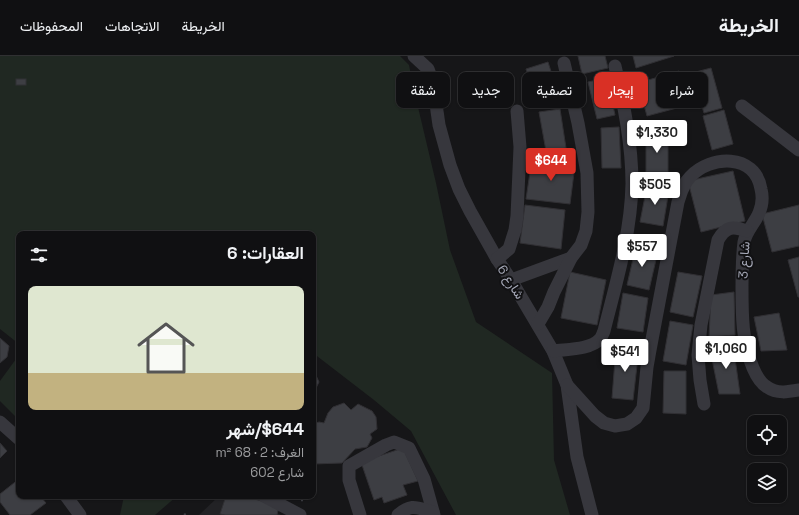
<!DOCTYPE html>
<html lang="ar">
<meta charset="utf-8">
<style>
:root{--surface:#101012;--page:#19191b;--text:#f1f3f6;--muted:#9c9d9f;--line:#303032;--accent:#d93025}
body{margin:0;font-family:"Space Grotesk",Vazirmatn,sans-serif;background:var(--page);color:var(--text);direction:rtl;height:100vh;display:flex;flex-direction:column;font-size:15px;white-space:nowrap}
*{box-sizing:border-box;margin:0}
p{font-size:13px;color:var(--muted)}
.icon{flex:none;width:22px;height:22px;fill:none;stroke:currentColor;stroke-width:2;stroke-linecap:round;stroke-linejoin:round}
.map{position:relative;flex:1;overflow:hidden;direction:ltr}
.side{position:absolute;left:16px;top:175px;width:300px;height:268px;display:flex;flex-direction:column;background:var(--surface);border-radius:8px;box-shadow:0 1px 3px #0004,0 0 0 1px var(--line);direction:rtl}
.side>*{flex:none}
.guide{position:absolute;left:328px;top:16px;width:380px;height:36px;direction:rtl;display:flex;gap:8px}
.fabs{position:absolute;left:747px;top:359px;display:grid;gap:8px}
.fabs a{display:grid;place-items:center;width:40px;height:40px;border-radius:8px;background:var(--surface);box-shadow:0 1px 3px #0004,0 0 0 1px var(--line);font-size:20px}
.price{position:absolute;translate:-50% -34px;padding:0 9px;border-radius:4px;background:#fff;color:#222;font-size:13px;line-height:26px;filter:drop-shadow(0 1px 2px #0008)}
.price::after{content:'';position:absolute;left:50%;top:24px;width:12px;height:9px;margin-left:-6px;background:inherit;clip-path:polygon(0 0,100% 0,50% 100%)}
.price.selected{background:var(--accent);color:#fff}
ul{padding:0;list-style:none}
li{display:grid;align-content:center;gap:8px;height:212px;padding:0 12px}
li+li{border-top:1px solid var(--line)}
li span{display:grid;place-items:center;height:124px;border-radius:8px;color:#555}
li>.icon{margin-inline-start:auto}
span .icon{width:72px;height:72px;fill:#fffc;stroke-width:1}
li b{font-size:17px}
h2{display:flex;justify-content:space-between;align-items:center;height:48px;padding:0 12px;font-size:17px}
.tag{padding:0 14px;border-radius:8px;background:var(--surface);box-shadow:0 1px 3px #0004,0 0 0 1px var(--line);font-size:14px;line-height:36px}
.tag.selected{background:var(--accent);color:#fff}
header{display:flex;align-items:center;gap:24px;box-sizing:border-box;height:56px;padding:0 20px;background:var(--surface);border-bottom:1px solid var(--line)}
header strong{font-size:19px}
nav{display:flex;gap:22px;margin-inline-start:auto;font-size:14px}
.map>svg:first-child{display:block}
.built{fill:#222225}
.green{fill:#202822}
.building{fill:#3d3e43;stroke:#313034}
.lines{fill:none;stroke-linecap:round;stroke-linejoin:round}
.path{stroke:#3d3e44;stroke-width:2.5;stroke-dasharray:2 3;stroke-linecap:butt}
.minor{stroke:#37373d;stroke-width:13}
.labels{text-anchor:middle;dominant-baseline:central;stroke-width:4;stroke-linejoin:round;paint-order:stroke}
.street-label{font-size:13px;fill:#a7aab9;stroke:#111113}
</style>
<header>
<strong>الخريطة</strong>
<nav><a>الخريطة</a><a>الاتجاهات</a><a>المحفوظات</a></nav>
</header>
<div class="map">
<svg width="799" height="459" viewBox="0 0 799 459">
<rect width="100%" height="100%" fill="#161618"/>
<polygon class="built" points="219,440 241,440 281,459 199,459"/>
<g class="green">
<polygon points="0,0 400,0 409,9 413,30 436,127 450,194 476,266 552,317 554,404 570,459 456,459 411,375 374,344 313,297 313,178 19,178 19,288 0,273"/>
<polygon points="19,299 19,364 0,345 0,325"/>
<polygon points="124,440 177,440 155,459 120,459"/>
</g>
<g class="building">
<polygon points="578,0 605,0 608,12 582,18"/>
<polygon points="633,0 674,0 636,12"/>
<polygon points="548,6 560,44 538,51 526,13"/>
<polygon points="711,12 722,52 704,57 692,17"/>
<polygon points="679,15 688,49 647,60 638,27"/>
<polygon points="607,22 615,59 597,63 588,26"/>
<rect x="16" y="23" width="10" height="6"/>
<polygon points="560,53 566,92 546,95 539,56"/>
<polygon points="724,54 733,88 712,94 703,60"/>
<polygon points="619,71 621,112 602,112 601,72"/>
<rect x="646" y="81" width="22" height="35"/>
<polygon points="532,103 575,109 570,148 526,143"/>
<polygon points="733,115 745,165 701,176 688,125"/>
<polygon points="647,130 669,134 663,170 640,166"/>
<polygon points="525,149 565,154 561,193 520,187"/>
<polygon points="799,149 799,190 772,196 762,158"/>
<polygon points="636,190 658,195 649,234 627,229"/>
<polygon points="799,201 799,241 798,241 788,204"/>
<polygon points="570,216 606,224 597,269 561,262"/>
<polygon points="678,216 702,220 693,261 670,256"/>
<polygon points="734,236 735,279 709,281 711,239"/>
<polygon points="623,237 648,242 643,276 617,272"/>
<polygon points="779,257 787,294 761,295 754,261"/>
<polygon points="670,265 693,269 686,309 663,305"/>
<polygon points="0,282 9,290 7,301 0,307"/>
<polygon points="733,288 740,338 719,338 710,293"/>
<polygon points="616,291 639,292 633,344 612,342"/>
<polygon points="313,314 314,315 319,326 313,338"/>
<polygon points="664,315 686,315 686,358 663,357"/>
<polygon points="344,347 351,354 358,348 372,355 376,361 377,373 370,378 372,382 367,391 355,393 342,407 313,408 313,368 319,366 324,367 328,357 333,351"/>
<polygon points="0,387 7,395 0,402"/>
<polygon points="403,392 418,425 403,429 407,439 384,447 382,441 374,444 361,406"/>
<polygon points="19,423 19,440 40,440 46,447 30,459 10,459 0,446 0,438"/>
<polygon points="226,440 244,440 279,450 277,459 225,459 220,458"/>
</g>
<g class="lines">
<g class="path">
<polyline points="301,444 303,444 307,440"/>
<polyline points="184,459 186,458 187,459"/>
</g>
<g class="minor">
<polyline points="414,0 428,13 433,27 439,69 450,109 459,133 470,155 497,203 511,224 553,295 567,329 577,401 592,459"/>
<polyline points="742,50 799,94"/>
<polyline points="497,203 509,193 515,174 517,160 520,91 517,55"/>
<polyline points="511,224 571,202"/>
<polyline points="538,268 548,251 554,236 571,202 581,189 586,175 588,156 587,117 578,67 564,7"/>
<path d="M553,295C567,293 590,294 600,283C602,281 603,277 604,275C616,227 631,178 632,128C632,88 624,49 615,10"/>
<path d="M567,329L595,360L604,367L615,370L627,368L636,362L643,352L647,311L650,294L678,146C681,137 683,128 690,121C710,99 755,97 761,133C763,141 762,150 759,157C755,167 746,175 744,186C742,201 742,217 742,232C742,259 742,286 753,312C756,319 760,327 767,331C777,338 788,336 799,334"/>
<path d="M704,348L700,324L698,299L701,269L718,184C726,170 733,170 747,175"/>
<polyline points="0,366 19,383"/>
<polyline points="66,440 80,459"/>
<polyline points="264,440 300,459"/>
<polyline points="360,459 349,424 349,410 386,389 394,386 409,392 424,423 434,459"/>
<path d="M398,459C412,447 417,452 433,456"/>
</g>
</g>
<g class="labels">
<g class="street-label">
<text transform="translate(744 204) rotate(-86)">شارع 3</text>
<text transform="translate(511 226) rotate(57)">شارع 6</text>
</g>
</g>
</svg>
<div class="fabs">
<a><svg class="icon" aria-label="locate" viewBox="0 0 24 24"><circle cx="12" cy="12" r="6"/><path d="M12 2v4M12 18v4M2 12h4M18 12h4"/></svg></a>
<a><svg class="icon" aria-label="layers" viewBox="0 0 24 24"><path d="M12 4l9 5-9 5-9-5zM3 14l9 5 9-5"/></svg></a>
</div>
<b class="price" style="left:657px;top:98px">$1,330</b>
<b class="price selected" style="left:551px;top:126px">$644</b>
<b class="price" style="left:655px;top:150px">$505</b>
<b class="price" style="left:642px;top:212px">$557</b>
<b class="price" style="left:726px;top:314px">$1,060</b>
<b class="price" style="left:625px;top:317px">$541</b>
<div class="guide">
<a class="tag">شراء</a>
<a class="tag selected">إيجار</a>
<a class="tag">تصفية</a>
<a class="tag">جديد</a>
<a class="tag">شقة</a>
</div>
<section class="side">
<h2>العقارات: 6<svg class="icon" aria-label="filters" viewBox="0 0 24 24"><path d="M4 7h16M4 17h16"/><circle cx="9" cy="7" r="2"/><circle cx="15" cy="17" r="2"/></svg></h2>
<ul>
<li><span style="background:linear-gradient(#dfe7d0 70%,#c2b280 0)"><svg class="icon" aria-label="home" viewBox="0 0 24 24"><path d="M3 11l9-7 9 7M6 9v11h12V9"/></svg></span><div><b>$644/شهر</b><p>الغرف: 2 · 68 m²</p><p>شارع 602</p></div></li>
</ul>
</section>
</div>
